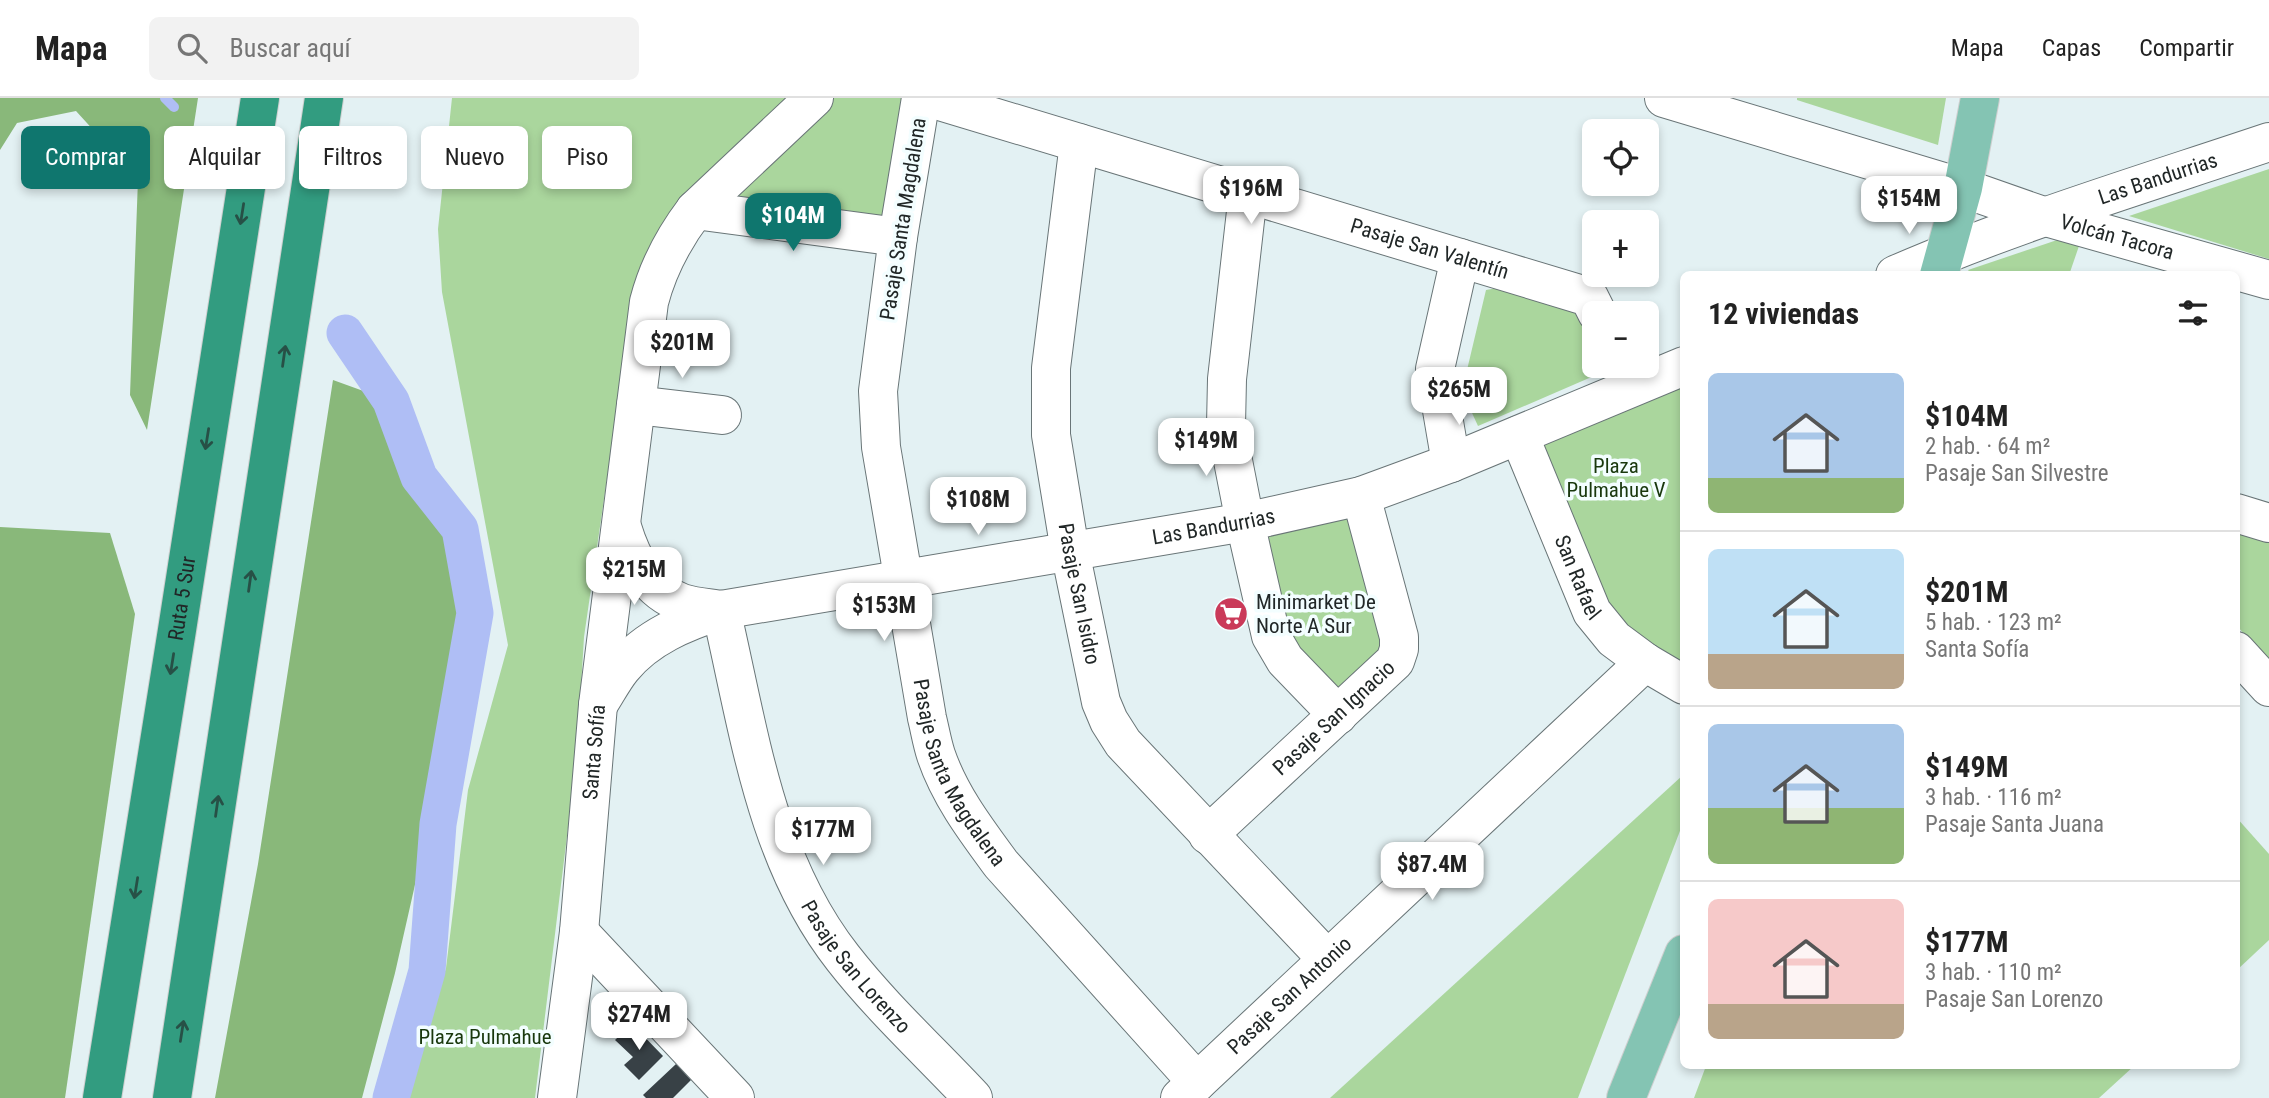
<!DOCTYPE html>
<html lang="es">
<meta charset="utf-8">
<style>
:root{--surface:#fff;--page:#f2f2f2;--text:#222;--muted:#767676;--line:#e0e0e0;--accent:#0f766e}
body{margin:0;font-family:"Roboto Condensed",sans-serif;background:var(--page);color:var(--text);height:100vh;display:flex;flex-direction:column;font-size:26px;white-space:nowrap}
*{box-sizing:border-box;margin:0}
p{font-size:23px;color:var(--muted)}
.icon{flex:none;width:38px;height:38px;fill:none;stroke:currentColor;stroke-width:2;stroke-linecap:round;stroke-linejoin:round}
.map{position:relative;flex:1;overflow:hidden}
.details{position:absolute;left:1680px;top:173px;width:560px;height:798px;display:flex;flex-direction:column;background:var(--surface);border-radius:10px;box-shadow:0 4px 10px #0003}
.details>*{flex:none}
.banner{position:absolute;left:21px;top:28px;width:665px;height:63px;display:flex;gap:14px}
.fabs{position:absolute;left:1582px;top:21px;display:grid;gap:14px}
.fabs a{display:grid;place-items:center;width:77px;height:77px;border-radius:10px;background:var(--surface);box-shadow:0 4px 10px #0003;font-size:35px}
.price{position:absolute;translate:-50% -60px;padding:0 16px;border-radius:14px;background:#fff;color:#222;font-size:23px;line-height:46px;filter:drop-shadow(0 2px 4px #0008)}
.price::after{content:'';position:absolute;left:50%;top:42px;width:21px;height:16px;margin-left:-10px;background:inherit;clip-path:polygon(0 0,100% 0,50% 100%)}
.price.current{background:var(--accent);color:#fff}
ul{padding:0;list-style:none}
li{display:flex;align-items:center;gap:21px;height:175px;padding:0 28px}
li+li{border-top:2px solid var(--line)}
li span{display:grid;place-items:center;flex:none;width:196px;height:140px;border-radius:10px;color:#555}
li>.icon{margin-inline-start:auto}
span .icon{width:84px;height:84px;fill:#fffc;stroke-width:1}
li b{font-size:30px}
h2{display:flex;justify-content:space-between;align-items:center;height:84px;padding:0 28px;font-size:30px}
.chip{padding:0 24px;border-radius:10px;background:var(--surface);box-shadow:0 4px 10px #0003;font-size:24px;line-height:63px}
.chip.current{background:var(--accent);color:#fff}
header{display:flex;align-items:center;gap:42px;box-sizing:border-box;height:98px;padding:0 35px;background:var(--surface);border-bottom:2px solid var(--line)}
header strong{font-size:33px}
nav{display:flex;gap:38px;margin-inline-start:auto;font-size:24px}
.search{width:490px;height:63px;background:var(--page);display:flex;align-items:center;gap:18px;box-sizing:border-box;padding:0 24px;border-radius:10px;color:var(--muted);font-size:26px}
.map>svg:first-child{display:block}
.green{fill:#aad69d}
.forest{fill:#89b87a}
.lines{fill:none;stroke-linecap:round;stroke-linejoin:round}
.stream{stroke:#afbef5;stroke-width:10}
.canal{stroke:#afbef5;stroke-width:37}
.building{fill:#384146}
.minor-casing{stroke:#697577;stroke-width:40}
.major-casing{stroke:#cecfcf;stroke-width:40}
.highway-casing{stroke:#cecfcf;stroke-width:40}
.minor{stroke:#fff;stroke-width:38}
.major{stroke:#84c4b3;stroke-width:38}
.highway{stroke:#329c80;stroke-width:38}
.oneway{stroke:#275046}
.labels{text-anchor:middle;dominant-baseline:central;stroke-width:7;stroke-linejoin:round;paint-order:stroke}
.street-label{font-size:21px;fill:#212727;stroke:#f3feff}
.park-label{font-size:21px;fill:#19380d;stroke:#f3feff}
.poi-label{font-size:21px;fill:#212727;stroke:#f3feff;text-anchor:start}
</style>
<header>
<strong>Mapa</strong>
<div class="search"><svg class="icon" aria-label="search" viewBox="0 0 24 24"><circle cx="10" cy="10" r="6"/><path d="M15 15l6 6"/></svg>Buscar aquí</div>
<nav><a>Mapa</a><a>Capas</a><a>Compartir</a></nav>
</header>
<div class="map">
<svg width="2269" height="1000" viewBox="0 0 2269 1000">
<rect width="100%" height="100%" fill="#e3f1f3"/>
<g class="green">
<polygon points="452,0 788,0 633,201 584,539 577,656 535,1000 408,1000 446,870 468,692 508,547 442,194 438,131"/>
<polygon points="814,0 921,0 898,139 695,112"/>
<polygon points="1797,0 1946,0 1938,47 1797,2"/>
<polygon points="2269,71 2269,161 2129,118"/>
<polygon points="2063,140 2080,145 2069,177 1972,177 1968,172"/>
<polygon points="1497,190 1578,212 1594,253 1594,268 1600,268 1603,274 1478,328 1462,293 1486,192"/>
<polygon points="1683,280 1683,580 1620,538 1527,341"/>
<polygon points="1357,404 1395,551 1338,611 1289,561 1252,428"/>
<polygon points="2237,434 2269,443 2269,564 2237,528"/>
<polygon points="1683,677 1683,725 1578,1000 1330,1000"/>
<polygon points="2236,719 2269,756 2269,842 2237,872"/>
<polygon points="1706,968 2134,968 2099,1000 1694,1000"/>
</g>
<g class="forest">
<polygon points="0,0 198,0 147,332 130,297 138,81 76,13 17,25 0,52"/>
<polygon points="333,282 391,303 419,379 460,431 468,553 395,875 362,1000 215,1000 258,766"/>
<polygon points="0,429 110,435 135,516 65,1000 0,1000"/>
</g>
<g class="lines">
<polyline class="stream" points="165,0 174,9"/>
<polyline class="canal" points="345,235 391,303 419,379 460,431 475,515 438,726 427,873 391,1000"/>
</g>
<g class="building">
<polygon points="632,926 663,958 639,982 624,967 633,959 615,942"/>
<polygon points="676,966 691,982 673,1000 646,1000 643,997"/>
</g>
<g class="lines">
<g class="minor-casing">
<g id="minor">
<path id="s1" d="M921,0L898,139L878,293L881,349L927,620C930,632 932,645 936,657C950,698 976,732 1001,766L1197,984"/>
<path id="s2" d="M930,0L1589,199L1597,215"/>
<path id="s3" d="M1664,0L1963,90L2046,119L2269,182"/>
<path id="s4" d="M1079,45L1051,270V337L1070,453L1101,604L1109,623L1123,645L1327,861"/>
<polyline points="1248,96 1227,281 1226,327 1245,424 1271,538 1285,562 1338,617"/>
<polyline points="695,112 898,139"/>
<path id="s5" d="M1895,177C2017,124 2144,86 2269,44"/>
<polyline points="636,307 722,317"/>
<path id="s6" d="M1519,337L1592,514L1614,541L1645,564L1684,587"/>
<polyline points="1451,365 1435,271 1460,160"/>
<polyline points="2236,415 2269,425"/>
<path d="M622,429C632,462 648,493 682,505C694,509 709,510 721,512"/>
<path id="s7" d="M721,512C749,632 765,761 843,860C882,910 930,954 973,1000"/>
<polyline points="2236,553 2269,589"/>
<path id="s8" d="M598,607C606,595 613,581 622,570C647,539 685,524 721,512L1245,424L1361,398L1451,365L1684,268"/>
<path id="s9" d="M1208,737L1395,563L1399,551V539L1361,398"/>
<polyline points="579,834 735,1000"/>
<path id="s10" d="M557,1000L579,834L598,607L649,204C658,169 673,141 695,112L814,0"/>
<path id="s11" d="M1180,1000L1645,564"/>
</g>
</g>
<g class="major-casing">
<g id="major">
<polyline points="1939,177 1963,90 1980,0"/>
<polyline points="1626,1000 1684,856"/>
</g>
</g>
<g class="highway-casing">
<g id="highway">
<path id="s12" d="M102,1000L177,532L260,0"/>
<polyline points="172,1000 324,0"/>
</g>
</g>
<use href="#minor" class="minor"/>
<use href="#major" class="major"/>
<use href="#highway" class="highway"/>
</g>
<defs><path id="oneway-shaft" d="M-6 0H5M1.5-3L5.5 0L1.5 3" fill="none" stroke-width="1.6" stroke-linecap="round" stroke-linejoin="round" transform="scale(1.75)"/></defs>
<g class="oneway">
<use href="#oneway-shaft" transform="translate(242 116) rotate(99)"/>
<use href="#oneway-shaft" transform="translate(284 258) rotate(-82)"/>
<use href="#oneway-shaft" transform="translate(207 341) rotate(99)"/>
<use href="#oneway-shaft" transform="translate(250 483) rotate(-82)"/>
<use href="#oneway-shaft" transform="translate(172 566) rotate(99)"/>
<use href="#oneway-shaft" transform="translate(217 708) rotate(-82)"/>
<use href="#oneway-shaft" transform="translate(136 790) rotate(99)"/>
<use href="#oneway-shaft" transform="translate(182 933) rotate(-81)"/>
</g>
<defs>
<g id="supermarket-disc" transform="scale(1.75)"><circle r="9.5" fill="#ca3a59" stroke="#f3feff"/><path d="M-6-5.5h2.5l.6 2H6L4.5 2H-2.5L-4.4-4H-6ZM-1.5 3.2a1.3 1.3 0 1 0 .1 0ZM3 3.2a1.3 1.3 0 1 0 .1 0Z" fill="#fff"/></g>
</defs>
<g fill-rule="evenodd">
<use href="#supermarket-disc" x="1231" y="516"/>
</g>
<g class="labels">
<g class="street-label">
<text stroke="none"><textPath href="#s5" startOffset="280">Las Bandurrias</textPath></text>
<text transform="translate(903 121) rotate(-81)">Pasaje Santa Magdalena</text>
<text stroke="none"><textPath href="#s3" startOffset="474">Volcán Tacora</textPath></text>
<text stroke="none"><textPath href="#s2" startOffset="522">Pasaje San Valentín</textPath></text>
<text stroke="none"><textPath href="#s8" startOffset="660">Las Bandurrias</textPath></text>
<text stroke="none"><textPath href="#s6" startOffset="154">San Rafael</textPath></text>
<text stroke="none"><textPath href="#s4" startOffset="455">Pasaje San Isidro</textPath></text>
<text stroke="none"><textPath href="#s12" startOffset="506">Ruta 5 Sur</textPath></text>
<text stroke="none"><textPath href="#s9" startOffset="172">Pasaje San Ignacio</textPath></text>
<text stroke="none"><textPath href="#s10" startOffset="348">Santa Sofía</textPath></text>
<text stroke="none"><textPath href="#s1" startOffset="690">Pasaje Santa Magdalena</textPath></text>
<text stroke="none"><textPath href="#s7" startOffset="387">Pasaje San Lorenzo</textPath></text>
<text stroke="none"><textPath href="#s11" startOffset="150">Pasaje San Antonio</textPath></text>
</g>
<g class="park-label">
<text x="1616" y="368">Plaza<tspan x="1616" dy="24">Pulmahue V</tspan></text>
<text x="485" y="939">Plaza Pulmahue</text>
</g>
<g class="poi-label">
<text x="1256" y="504">Minimarket De<tspan x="1256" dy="24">Norte A Sur</tspan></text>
</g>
</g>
</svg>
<div class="fabs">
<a><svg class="icon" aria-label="locate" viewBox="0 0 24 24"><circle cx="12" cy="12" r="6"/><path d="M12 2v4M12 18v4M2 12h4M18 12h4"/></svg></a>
<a>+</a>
<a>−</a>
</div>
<b class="price" style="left:1251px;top:128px">$196M</b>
<b class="price" style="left:1909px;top:138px">$154M</b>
<b class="price current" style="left:793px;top:155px">$104M</b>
<b class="price" style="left:682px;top:282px">$201M</b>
<b class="price" style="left:1459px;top:329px">$265M</b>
<b class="price" style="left:1206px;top:380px">$149M</b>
<b class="price" style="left:978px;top:439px">$108M</b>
<b class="price" style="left:634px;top:509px">$215M</b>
<b class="price" style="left:884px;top:545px">$153M</b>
<b class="price" style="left:823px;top:769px">$177M</b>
<b class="price" style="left:1432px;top:804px">$87.4M</b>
<b class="price" style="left:639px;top:954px">$274M</b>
<div class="banner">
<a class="chip current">Comprar</a>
<a class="chip">Alquilar</a>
<a class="chip">Filtros</a>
<a class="chip">Nuevo</a>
<a class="chip">Piso</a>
</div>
<section class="details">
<h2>12 viviendas<svg class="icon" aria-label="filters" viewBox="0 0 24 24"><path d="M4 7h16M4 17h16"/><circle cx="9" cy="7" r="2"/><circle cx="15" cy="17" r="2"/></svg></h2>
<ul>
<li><span style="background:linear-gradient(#a9c7e8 75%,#8fb573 0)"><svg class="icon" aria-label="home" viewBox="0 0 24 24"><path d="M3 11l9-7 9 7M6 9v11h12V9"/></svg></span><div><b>$104M</b><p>2 hab. · 64 m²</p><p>Pasaje San Silvestre</p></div></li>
<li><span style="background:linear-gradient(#bfe0f5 75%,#b9a48a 0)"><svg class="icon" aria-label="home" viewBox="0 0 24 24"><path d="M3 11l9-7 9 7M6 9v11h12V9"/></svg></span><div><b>$201M</b><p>5 hab. · 123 m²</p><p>Santa Sofía</p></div></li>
<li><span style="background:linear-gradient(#a9c7e8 60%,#8fb573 0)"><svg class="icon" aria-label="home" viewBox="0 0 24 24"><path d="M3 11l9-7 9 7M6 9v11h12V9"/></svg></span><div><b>$149M</b><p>3 hab. · 116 m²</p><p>Pasaje Santa Juana</p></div></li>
<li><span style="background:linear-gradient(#f6c9c9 75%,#b9a48a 0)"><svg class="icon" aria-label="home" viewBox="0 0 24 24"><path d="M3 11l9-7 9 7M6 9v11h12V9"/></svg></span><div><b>$177M</b><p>3 hab. · 110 m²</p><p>Pasaje San Lorenzo</p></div></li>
</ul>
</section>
</div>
